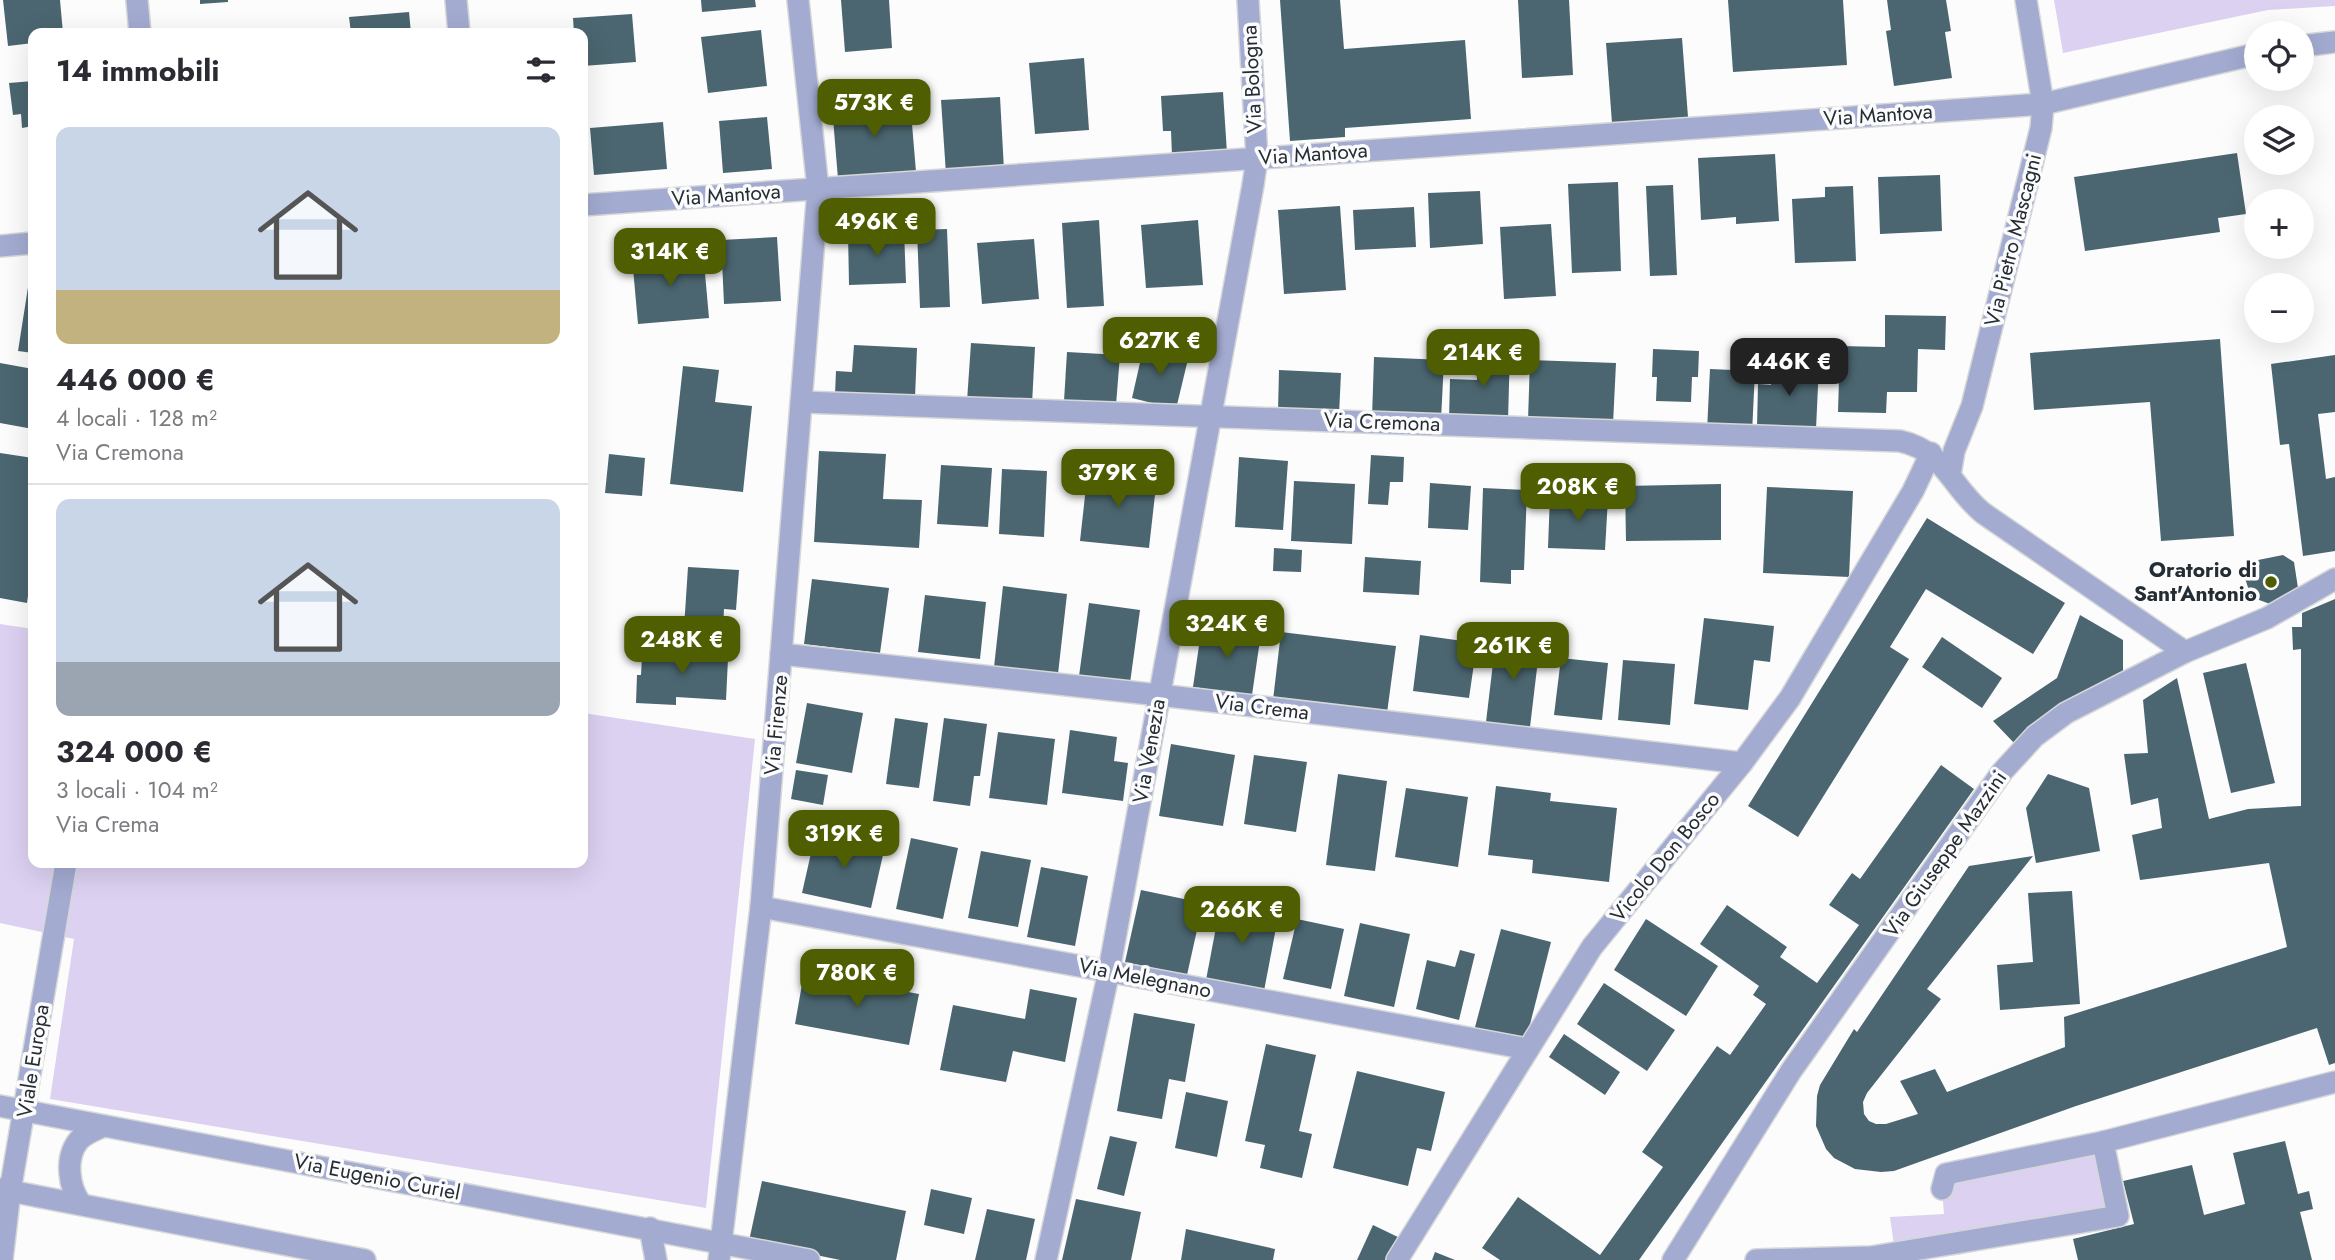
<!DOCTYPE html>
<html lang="it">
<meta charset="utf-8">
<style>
:root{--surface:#fff;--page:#f7f7f7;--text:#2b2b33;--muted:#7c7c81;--line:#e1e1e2;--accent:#4e5e00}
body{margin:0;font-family:Jost,sans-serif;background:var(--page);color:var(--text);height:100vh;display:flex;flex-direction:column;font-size:26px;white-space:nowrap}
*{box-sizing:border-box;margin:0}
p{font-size:23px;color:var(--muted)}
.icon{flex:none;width:38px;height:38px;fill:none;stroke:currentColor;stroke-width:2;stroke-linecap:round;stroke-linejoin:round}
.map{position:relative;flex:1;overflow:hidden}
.drawer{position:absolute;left:28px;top:28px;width:560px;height:840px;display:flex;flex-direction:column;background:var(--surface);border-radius:14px;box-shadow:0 7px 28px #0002}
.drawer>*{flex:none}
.fabs{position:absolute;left:2244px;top:21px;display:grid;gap:14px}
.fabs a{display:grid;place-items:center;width:70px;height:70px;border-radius:50%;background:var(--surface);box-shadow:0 7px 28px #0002;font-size:35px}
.price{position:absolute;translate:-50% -60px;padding:0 16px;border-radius:14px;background:var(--accent);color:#fff;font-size:23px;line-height:46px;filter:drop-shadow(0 2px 4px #0008)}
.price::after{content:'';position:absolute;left:50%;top:42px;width:21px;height:16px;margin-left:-10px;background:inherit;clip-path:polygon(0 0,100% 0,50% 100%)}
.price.on{background:#222;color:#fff}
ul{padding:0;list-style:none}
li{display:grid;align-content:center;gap:14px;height:371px;padding:0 28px}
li+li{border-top:2px solid var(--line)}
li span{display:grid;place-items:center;height:217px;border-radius:14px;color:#555}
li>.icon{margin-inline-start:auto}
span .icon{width:126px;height:126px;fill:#fffc;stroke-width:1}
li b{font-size:30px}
h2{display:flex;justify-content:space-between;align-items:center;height:84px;padding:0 28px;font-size:30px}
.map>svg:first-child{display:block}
.green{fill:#dcd1f1}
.building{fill:#4b6670}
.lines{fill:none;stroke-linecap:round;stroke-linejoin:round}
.street-casing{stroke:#d5d7d8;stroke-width:24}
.street{stroke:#a3abd1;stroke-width:21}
.poi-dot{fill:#4e5e00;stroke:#fcfcfc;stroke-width:2.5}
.labels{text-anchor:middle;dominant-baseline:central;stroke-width:7;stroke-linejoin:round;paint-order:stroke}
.street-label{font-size:21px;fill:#242c34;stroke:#fcfcfc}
.poi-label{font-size:21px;font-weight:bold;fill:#242c34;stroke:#fcfcfc;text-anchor:end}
</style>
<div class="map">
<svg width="2335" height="1260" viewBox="0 0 2335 1260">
<rect width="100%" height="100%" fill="#fcfcfc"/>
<g class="green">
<polygon points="2054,0 2335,0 2335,6 2268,10 2063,53"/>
<polygon points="0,624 33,629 33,863 583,863 583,713 755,739 706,1208 50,1099 74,939 0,923"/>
<polygon points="2106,1131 2125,1220 1958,1255 1896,1259 1890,1217 1944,1214 1940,1165"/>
</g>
<g class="building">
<polygon points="3,0 60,0 63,33 33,33 33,43 8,46"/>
<polygon points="200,0 228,0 228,2 200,4"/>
<polygon points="701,0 755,0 756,7 702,12"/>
<polygon points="841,0 889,0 892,48 845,52"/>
<polygon points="1280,0 1340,0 1344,49 1465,40 1471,119 1345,128 1345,137 1290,141"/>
<polygon points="1518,0 1569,0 1573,75 1522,78"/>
<polygon points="1728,0 1843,0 1847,65 1733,72"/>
<polygon points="1887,0 1946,0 1951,31 1945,32 1952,78 1894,86 1886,31 1891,30"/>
<polygon points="409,12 411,33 351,33 349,17"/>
<polygon points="632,14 636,62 583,66 583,33 574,33 573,18"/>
<polygon points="761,30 767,86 708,93 701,37"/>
<polygon points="1682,38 1688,117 1612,123 1606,43"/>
<polygon points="1084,58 1089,130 1035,134 1029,63"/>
<polygon points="33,81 33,126 22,128 21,114 13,115 9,83"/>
<polygon points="1223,92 1227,153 1172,156 1171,131 1163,131 1161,96"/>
<polygon points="1000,97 1004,170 946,174 941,100"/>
<polygon points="910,100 916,172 838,179 832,106"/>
<polygon points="767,117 772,169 723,173 719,121"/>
<polygon points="663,122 667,169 594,175 590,128"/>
<polygon points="2237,153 2246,214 2218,218 2220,232 2085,251 2074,177"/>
<polygon points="1775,154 1779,221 1736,224 1736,217 1701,220 1698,158"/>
<polygon points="1940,175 1942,231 1880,234 1878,177"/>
<polygon points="1618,182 1621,271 1572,273 1568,184"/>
<polygon points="1673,185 1677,275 1650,276 1646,186"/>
<polygon points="1853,186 1856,261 1795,263 1792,199 1825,197 1825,187"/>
<polygon points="1480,191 1483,244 1430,248 1428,193"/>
<polygon points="1340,206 1346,290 1284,294 1278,210"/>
<polygon points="1414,207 1416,247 1355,250 1353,210"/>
<polygon points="1099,220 1104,306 1067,308 1062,223"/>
<polygon points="1198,220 1203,285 1146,288 1141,225"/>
<polygon points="1551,224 1556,296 1504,299 1500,227"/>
<polygon points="947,229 950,307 920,308 917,230"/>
<polygon points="904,230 906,283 849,285 848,232"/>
<polygon points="777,237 781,301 724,304 721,240"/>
<polygon points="1034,239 1039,299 982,304 977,243"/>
<polygon points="703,251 709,318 638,324 632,257"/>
<polygon points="29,281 33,282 33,353 18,351"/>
<polygon points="1885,315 1946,316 1945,350 1918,349 1917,392 1887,392 1886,413 1838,412 1840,346 1885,347"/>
<polygon points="2220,339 2234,536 2161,541 2150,402 2034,410 2030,353"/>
<polygon points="971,343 1035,347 1032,404 967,401"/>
<polygon points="854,345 917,348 915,398 835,394 836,371 852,372"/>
<polygon points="1144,345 1189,355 1176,409 1132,398"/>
<polygon points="1478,347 1510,348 1508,421 1449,420 1450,379 1477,380"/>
<polygon points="1653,349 1699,351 1698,377 1692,377 1691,402 1656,401 1657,377 1652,377"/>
<polygon points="1067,352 1120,355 1116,405 1064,401"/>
<polygon points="2335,355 2335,412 2318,414 2326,479 2335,477 2335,551 2303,556 2289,444 2280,445 2271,364"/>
<polygon points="1374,357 1444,360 1441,420 1372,418"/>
<polygon points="1530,360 1616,363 1613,424 1528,420"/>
<polygon points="0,363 33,369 33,429 0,423"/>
<polygon points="1772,363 1819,365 1816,429 1757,427 1758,384 1771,385"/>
<polygon points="683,366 719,370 715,402 752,406 743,492 670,484"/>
<polygon points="1710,369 1755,371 1752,433 1707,431"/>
<polygon points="1279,370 1341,373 1339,415 1278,412"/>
<polygon points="819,451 886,454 883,499 922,500 919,548 814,542"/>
<polygon points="0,453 33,458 33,561 27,603 0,598"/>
<polygon points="609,454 645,458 642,496 605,493"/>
<polygon points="1371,455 1404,457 1403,482 1390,482 1388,505 1368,504"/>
<polygon points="1239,457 1288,461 1283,530 1235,527"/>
<polygon points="941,465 992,468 988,527 937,524"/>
<polygon points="1002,469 1047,471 1044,537 999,534"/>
<polygon points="1088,469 1157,477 1149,548 1080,541"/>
<polygon points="1294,481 1355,484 1352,544 1291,541"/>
<polygon points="1430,483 1471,486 1468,530 1428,528"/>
<polygon points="1721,484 1721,540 1626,541 1625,486"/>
<polygon points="1767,487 1853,491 1849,577 1763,573"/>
<polygon points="1483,488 1527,490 1524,570 1511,570 1511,584 1480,582"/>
<polygon points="1550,495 1608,498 1605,550 1548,548"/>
<polygon points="1927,518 2065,603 2033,654 1926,589 1890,647 1909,659 1798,837 1748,806"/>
<polygon points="1274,548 1302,550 1301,572 1273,571"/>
<polygon points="2283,555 2294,562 2298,588 2289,601 2270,604 2251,597 2244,575 2258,560"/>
<polygon points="1365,557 1421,561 1419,595 1363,592"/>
<polygon points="688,567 739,570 736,610 724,609 723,630 684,628"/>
<polygon points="812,579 889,588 880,653 804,644"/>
<polygon points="1003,586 1067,594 1058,674 994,667"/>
<polygon points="925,595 986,602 980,659 918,652"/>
<polygon points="2335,599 2335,1063 2329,1065 2317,1028 2076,1106 1894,1171 1881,1172 1855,1169 1834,1158 1826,1149 1816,1126 1817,1096 1820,1085 1854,1029 1857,1032 1969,866 2033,856 1927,989 1941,999 1867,1093 1863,1102 1864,1114 1869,1121 1876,1124 1886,1124 1918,1114 1900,1081 1935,1069 1947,1092 2065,1047 2064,1017 2287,947 2269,863 2140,880 2132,835 2162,828 2158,798 2131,805 2124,754 2148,753 2143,700 2177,678 2209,819 2248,809 2301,806 2301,649 2293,650 2292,627 2302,627 2302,613"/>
<polygon points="1089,603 1140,610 1130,683 1079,676"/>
<polygon points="2080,615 2123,640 2123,679 2104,682 2015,744 1993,721 2057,678"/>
<polygon points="1704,618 1774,626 1770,662 1754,660 1748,710 1694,704"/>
<polygon points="1202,625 1261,633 1252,695 1193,687"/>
<polygon points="1281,632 1396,646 1387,713 1273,700"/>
<polygon points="1420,635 1477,643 1469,698 1413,691"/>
<polygon points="1942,637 2002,678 1982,708 1922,667"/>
<polygon points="1496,638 1540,643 1530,727 1486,722"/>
<polygon points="675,641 703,643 702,657 728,659 726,700 676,697 676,705 636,703 637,675 641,675 642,656 674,657"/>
<polygon points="1561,658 1608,663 1602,720 1554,715"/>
<polygon points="1623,660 1675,664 1670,725 1618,720"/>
<polygon points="2246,663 2275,783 2231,793 2203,673"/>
<polygon points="807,703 863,713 852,773 796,763"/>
<polygon points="895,718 928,723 919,788 886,784"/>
<polygon points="944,718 987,724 980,776 974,776 970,806 933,801"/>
<polygon points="1070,730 1117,737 1114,761 1128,763 1123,801 1062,793"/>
<polygon points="998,732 1055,739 1047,805 989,798"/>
<polygon points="1171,744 1235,755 1223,826 1159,816"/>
<polygon points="1254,755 1307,762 1296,832 1244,824"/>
<polygon points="1941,765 1974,789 1639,1260 1500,1260 1482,1248 1518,1197 1600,1255 1663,1167 1642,1152 1717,1046 1730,1055 1766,1004 1753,995 1759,986 1700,944 1727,905 1787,947 1780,957 1817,983 1859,925 1829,905 1852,873 1860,879"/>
<polygon points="796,770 828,775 823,805 791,799"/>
<polygon points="1338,774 1387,781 1375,871 1326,865"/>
<polygon points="2048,774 2089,788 2100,851 2036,863 2026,808"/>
<polygon points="1496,786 1551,793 1550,801 1617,808 1609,882 1532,873 1533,860 1488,855"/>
<polygon points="1406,788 1468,797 1458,867 1395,857"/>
<polygon points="816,831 885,846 871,908 802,893"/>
<polygon points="911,838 958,848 943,919 896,909"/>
<polygon points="981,851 1031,860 1018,927 968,918"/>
<polygon points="1041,867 1088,876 1075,946 1027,937"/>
<polygon points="1141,890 1203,903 1187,975 1125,962"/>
<polygon points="2072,891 2080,1004 2000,1010 1997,965 2033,962 2028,893"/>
<polygon points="1221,901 1279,912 1264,991 1206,980"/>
<polygon points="1297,919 1344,929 1331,989 1283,979"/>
<polygon points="1646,919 1718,966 1686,1016 1614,970"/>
<polygon points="1360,923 1410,934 1394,1007 1344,996"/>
<polygon points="1501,929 1551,942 1525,1044 1474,1031"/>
<polygon points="1460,950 1475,954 1459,1020 1416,1009 1427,960 1455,967"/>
<polygon points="804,973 919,994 909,1045 795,1024"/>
<polygon points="1604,983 1675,1030 1647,1071 1577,1024"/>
<polygon points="1030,989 1077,998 1065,1062 1013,1051 1006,1082 940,1070 953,1005 1025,1019"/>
<polygon points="1134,1013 1195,1024 1185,1082 1169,1079 1162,1119 1117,1111"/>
<polygon points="1564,1034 1620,1072 1605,1095 1549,1057"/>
<polygon points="1266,1044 1316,1055 1299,1131 1312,1134 1302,1178 1260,1168 1265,1145 1245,1141"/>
<polygon points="1357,1071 1445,1092 1431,1151 1417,1148 1408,1186 1333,1168"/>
<polygon points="1186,1092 1228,1101 1217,1157 1175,1148"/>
<polygon points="1110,1136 1137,1142 1124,1196 1097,1189"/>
<polygon points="2285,1141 2298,1194 2309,1191 2313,1209 2300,1212 2312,1260 2078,1260 2073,1239 2134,1224 2123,1181 2192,1165 2204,1215 2245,1204 2233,1153"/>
<polygon points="762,1181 906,1211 896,1260 840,1260 749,1241"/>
<polygon points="931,1189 972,1198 964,1234 924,1225"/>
<polygon points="1076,1199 1141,1212 1131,1260 1062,1260"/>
<polygon points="987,1209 1035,1219 1026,1260 975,1260"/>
<polygon points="1373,1225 1402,1239 1392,1260 1357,1260"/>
<polygon points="1186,1229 1275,1249 1273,1260 1181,1260"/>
<polygon points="1435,1252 1455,1260 1432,1260"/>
</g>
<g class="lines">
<g class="street-casing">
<g id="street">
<polyline points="137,0 140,33"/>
<polyline points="456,0 459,33"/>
<polyline points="2301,46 2335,42"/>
<polyline points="583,205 2043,104 2256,54"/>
<polyline points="0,246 33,243"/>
<path d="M802,402L1900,441C1945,451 1950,486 1983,513L2185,652"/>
<polyline points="1950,475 1954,451 1972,406 2041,128 2043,104 2026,0"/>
<polyline points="781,654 1159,695 1742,763"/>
<polyline points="761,907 1528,1049"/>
<polyline points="0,1106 809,1260"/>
<polyline points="0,1189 365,1260"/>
<polyline points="1942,1189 1946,1174 2103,1142"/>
<path d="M81,1204C69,1188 64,1158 79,1140C86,1133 95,1130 104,1126"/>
<polyline points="650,1228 656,1260"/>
<polyline points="2,1260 10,1191 66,863"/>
<polyline points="719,1260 761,907 818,189 798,0"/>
<polyline points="1046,1260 1109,971 1253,185 1257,158 1248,0"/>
<polyline points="1397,1260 1592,947 1742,763 1790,698 1913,491 1931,453"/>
<polyline points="1673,1260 1791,1071 2002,772 2035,736 2066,713 2185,652 2267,618 2335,579"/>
<polyline points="1756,1260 1871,1257 2118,1216 2103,1142 2335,1082"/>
</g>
</g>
<use href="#street" class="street"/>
</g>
<circle class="poi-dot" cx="2271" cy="582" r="7"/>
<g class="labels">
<g class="street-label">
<text transform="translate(1252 79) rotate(-93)">Via Bologna</text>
<text transform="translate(1878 115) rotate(-4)">Via Mantova</text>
<text transform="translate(1313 154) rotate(-4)">Via Mantova</text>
<text transform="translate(726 195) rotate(-4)">Via Mantova</text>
<text transform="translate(2013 240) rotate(-76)">Via Pietro Mascagni</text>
<text transform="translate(1382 422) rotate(2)">Via Cremona</text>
<text transform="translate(1262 707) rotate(7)">Via Crema</text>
<text transform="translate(776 725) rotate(-85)">Via Firenze</text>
<text transform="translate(1149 751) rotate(-80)">Via Venezia</text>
<text transform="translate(1945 854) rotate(-55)">Via Giuseppe Mazzini</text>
<text transform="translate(1665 857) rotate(-51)">Vicolo Don Bosco</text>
<text transform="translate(1145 978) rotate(11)">Via Melegnano</text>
<text transform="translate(33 1061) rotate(-81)">Viale Europa</text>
<text transform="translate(377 1177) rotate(11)">Via Eugenio Curiel</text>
</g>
<g class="poi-label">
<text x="2257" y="570">Oratorio di<tspan x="2257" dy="24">Sant'Antonio</tspan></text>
</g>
</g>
</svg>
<div class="fabs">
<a><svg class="icon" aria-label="locate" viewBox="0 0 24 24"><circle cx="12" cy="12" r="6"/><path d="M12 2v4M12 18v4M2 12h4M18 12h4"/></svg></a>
<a><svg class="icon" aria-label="layers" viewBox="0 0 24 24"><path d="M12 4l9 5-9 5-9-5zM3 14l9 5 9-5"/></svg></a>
<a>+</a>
<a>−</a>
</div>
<b class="price" style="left:874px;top:139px">573K €</b>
<b class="price" style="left:877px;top:258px">496K €</b>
<b class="price" style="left:670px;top:288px">314K €</b>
<b class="price" style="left:1160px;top:377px">627K €</b>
<b class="price" style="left:1483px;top:389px">214K €</b>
<b class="price on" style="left:1789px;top:398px">446K €</b>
<b class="price" style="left:1118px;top:509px">379K €</b>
<b class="price" style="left:1578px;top:523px">208K €</b>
<b class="price" style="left:1227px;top:660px">324K €</b>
<b class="price" style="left:682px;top:676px">248K €</b>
<b class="price" style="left:1513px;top:682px">261K €</b>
<b class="price" style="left:844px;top:870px">319K €</b>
<b class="price" style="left:1242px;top:946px">266K €</b>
<b class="price" style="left:857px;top:1009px">780K €</b>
<section class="drawer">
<h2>14 immobili<svg class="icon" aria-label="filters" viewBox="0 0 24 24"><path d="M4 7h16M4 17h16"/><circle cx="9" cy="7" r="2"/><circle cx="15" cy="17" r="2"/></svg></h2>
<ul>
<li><span style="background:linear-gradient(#c9d6e8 75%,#c2b280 0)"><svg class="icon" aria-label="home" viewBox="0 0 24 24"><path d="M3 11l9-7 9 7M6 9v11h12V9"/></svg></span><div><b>446 000 €</b><p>4 locali · 128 m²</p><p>Via Cremona</p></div></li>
<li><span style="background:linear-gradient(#c9d6e8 75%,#9aa5b1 0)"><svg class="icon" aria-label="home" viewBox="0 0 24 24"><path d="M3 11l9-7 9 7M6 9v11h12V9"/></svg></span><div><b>324 000 €</b><p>3 locali · 104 m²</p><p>Via Crema</p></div></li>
</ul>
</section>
</div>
